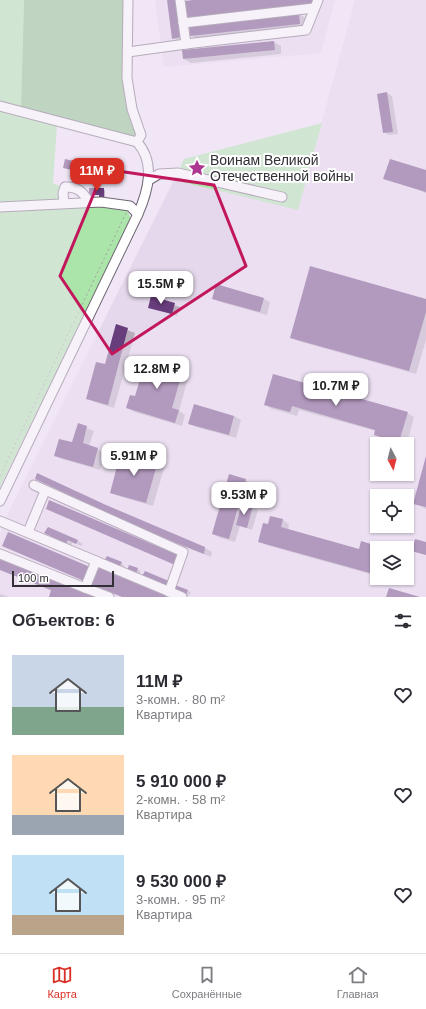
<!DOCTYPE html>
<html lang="ru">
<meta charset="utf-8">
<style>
:root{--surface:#fff;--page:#f7f7f7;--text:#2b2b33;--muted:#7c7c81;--line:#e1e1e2;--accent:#d93025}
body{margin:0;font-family:Helvetica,sans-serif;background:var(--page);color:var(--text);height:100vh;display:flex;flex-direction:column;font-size:15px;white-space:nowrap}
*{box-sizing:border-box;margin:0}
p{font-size:13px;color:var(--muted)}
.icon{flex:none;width:22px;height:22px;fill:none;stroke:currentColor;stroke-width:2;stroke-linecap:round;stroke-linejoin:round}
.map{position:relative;height:597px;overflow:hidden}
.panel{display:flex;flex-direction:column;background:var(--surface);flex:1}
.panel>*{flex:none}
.needle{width:26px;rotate:173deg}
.buttons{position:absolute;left:370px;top:437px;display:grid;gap:8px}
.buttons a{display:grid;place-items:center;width:44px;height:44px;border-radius:0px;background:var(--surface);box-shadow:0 1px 3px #0004;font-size:20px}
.scale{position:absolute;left:12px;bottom:10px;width:102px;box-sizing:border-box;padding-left:4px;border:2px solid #312e34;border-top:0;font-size:11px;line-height:14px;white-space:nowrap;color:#312e34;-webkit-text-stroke:3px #fff;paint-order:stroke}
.price{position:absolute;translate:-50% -34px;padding:0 9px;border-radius:8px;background:#fff;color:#222;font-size:13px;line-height:26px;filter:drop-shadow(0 1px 2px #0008)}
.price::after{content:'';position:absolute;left:50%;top:24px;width:12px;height:9px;margin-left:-6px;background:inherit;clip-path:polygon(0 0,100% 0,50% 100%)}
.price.selected{background:var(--accent);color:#fff}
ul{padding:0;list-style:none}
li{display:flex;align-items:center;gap:12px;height:100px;padding:0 12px}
li span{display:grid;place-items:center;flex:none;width:112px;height:80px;border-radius:0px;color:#555}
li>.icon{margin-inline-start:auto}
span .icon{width:48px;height:48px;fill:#fffc;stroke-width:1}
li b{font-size:17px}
h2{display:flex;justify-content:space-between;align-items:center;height:48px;padding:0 12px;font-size:17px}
.menu{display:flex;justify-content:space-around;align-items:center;height:56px;border-top:1px solid var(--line);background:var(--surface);font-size:11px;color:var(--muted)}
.menu a{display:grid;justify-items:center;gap:2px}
.menu .selected{color:var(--accent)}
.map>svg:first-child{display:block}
.built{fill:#e5d8ec;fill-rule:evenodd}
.green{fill:#ace5a9}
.forest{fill:#83c081}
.shadow{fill:#0003}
.building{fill:#673d7b}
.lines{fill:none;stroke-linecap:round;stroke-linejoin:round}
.minor-casing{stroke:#6f6674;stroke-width:11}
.path{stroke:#a39ca8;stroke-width:1;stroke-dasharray:2 3;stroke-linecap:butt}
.minor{stroke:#fff;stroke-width:9}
.marked{fill:none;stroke:#c2185b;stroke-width:3;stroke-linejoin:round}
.labels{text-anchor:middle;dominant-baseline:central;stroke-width:4;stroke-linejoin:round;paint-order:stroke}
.poi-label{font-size:14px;fill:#312e34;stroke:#fff;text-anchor:start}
</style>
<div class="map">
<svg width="426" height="597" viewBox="0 0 426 597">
<rect width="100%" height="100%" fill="#f0e6f5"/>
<g class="built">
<polygon points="155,0 335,0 321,53 164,67"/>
<path d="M355,0H426V597H0V533L9,511L174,180L298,209ZM377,444H407V474H377ZM377,496H407V526H377ZM377,548H407V578H377Z"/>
</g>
<g class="green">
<path d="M0,0H24L21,113L57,124L53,184L59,185L61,205C76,205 115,200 127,211C129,213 130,217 131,219L0,487Z"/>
<polygon points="322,123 298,210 174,180 184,159"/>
</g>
<polygon class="forest" points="24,0 125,0 124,93 137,138 21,107"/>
<g class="shadow">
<polygon points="168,0 186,40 178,41 173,38"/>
<polygon points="299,14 306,18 307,28 198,40 191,36"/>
<polygon points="274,42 281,46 281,54 191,63 184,59"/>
<polygon points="387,93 392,96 398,134 389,135 384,132"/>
<polygon points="426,171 426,193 385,178"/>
<polygon points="90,189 105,190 105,198 101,198 100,195"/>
<polygon points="152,298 180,307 177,316 149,307"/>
<polygon points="213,298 264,299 270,302 267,315 220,302"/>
<polygon points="426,300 426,340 416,374 298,341 291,337"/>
<polygon points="116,326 135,333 114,408 94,402 88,398 105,366"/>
<polygon points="184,367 190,371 179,411 185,415 182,426 134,412 127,408 135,397"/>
<polygon points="274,376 407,413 414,417 407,444 382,439 375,435 376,431 299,410 297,416 272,409 265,405"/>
<polygon points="234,416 241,420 236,438 196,427 189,423"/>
<polygon points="78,425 94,431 89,446 105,453 100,470 62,459 55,455 73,443"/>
<polygon points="426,458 426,509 414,503"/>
<polygon points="158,461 165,465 153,506 118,496 111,493"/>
<polygon points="245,480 252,484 246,505 258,510 252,530 240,526 235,542 220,538 213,534"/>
<polygon points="105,506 205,548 212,552 211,557 149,533"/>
<polygon points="283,520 289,524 288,530 360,551 362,543 377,548 377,576 266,545 259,541 268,525"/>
<polygon points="48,528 78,541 83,544 81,546 73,542 71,546 51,535"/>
<polygon points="0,561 96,597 50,597 52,591 0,570"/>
<polygon points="109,563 121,563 124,565 122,569"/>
<polygon points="137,569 141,571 139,575 128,571"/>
<polygon points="188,591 191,592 189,596 177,592"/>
<polygon points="0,594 9,597 0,597"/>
</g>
<g class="building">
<polygon points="167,0 176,0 181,37 172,39"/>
<polygon points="193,0 313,0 314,4 187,19 185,1"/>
<polygon points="299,13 300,24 190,36 189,25"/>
<polygon points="274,41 275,50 183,59 182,50"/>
<polygon points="387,92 393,132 383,133 377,94"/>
<polygon points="65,159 87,164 85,173 63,168"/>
<polygon points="390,159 426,170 426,192 383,179"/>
<polygon points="89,188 104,188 104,198 99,198 99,195 89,195"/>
<polygon points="310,266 426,299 426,312 409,371 290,338"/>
<polygon points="216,284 264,298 260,312 212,299"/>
<polygon points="151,296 175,303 172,314 148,308"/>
<polygon points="116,324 128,328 108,405 86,399 96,362 105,364"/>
<polygon points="147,356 184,366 172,408 179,410 175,423 126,408 130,395 135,396"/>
<polygon points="273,374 408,412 399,442 374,435 375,430 292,406 290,412 264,405"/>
<polygon points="194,404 234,416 229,435 188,424"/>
<polygon points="78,423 87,426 83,443 98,448 93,467 54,456 59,439 72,442"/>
<polygon points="121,451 158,461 146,503 110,493"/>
<polygon points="426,456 426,507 413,504"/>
<polygon points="37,473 106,505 205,547 204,554 141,529 35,479"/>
<polygon points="229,474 246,479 229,539 212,534"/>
<polygon points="49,500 180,556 175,565 46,509"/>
<polygon points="242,503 253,506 247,528 236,525"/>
<polygon points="270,516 283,519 281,527 359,549 361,541 374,545 372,553 375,554 370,573 258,542 263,523 268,524"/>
<polygon points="48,527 78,540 76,544 68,540 66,544 44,533"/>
<polygon points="8,532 90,567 84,581 2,546"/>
<polygon points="415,539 426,542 426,555 411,551"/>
<polygon points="107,556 122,562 119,568 104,561"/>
<polygon points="0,559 98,597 49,597 51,590 0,570"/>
<polygon points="129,565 138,568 136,574 127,571"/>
<polygon points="97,567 169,597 122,597 90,584"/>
<polygon points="145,571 169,581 166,587 142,576"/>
<polygon points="175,585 188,590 186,595 173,590"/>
<polygon points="389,588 420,597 386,597"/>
</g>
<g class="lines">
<g class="minor-casing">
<g id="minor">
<polyline points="183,23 314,8"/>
<polyline points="186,44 306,30 318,0"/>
<polyline points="128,52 186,44 180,0"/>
<polyline points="0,106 137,142"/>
<polyline points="149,180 159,174 178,173 282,197"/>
<path d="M64,203L63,193L65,187C77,186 83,192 89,202"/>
<polyline points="0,207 101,202 130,206 138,214"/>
<polyline points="34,485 183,552 169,592"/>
<path d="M0,501L138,214C148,191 156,163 137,142L141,135L132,109L127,78L128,0"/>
<polyline points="0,521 182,597"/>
<polyline points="28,532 45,491"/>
<polyline points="0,554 85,588 96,561"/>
<polyline points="85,588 109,597"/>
</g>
</g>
<polyline class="path" points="0,476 126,213"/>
<use href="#minor" class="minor"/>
</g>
<path d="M0 0H426V597H0ZM104,169L214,185L246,266L112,354L60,276Z" fill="#f0e6f5" fill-opacity=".55" fill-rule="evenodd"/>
<path class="marked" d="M104,169L214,185L246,266L112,354L60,276Z"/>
<defs>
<g id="sight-bare" transform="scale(1.38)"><path d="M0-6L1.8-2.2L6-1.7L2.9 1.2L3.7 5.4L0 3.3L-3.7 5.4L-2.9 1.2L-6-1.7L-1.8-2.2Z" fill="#ac3891" stroke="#fff" stroke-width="2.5" paint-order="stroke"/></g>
</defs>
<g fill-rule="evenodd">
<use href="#sight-bare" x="197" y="168"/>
</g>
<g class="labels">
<g class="poi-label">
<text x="210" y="160">Воинам Великой<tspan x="210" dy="16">Отечественной войны</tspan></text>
</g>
</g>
</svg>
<div class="buttons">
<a><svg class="needle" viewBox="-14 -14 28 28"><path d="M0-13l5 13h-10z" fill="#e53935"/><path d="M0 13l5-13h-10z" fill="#7c7c81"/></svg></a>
<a><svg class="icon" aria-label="locate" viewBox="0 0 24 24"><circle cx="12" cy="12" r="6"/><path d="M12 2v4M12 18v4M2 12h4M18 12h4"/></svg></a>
<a><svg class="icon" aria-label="layers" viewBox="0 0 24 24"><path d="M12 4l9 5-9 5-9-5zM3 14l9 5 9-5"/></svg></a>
</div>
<div class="scale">100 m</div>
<b class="price selected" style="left:97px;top:192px">11M ₽</b>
<b class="price" style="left:161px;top:305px">15.5M ₽</b>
<b class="price" style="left:157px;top:390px">12.8M ₽</b>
<b class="price" style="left:336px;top:407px">10.7M ₽</b>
<b class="price" style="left:134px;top:477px">5.91M ₽</b>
<b class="price" style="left:244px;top:516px">9.53M ₽</b>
</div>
<section class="panel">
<h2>Объектов: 6<svg class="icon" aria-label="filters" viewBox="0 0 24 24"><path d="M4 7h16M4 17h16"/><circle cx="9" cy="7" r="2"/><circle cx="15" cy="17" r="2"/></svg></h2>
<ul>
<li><span style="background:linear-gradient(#c9d6e8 65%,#7fa58c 0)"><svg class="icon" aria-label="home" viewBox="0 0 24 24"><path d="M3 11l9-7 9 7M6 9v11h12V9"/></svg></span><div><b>11M ₽</b><p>3-комн. · 80 m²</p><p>Квартира</p></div><svg class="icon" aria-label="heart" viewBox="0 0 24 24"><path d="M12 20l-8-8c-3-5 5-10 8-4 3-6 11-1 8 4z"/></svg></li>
<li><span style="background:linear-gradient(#ffd9b3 75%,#9aa5b1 0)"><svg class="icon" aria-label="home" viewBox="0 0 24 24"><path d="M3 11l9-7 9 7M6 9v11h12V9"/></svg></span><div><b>5 910 000 ₽</b><p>2-комн. · 58 m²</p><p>Квартира</p></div><svg class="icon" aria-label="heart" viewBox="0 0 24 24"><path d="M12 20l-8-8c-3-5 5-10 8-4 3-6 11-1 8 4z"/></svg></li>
<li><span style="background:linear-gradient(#bfe0f5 75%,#b9a48a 0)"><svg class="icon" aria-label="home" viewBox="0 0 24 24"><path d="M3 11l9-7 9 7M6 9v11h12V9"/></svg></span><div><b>9 530 000 ₽</b><p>3-комн. · 95 m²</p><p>Квартира</p></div><svg class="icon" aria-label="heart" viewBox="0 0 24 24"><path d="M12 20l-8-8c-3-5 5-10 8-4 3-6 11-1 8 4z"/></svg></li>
</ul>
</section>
<nav class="menu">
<a class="selected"><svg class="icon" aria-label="map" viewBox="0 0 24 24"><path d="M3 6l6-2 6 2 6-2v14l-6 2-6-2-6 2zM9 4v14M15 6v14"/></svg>Карта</a>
<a><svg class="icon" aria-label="saved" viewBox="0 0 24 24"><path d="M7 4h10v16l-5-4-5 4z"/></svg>Сохранённые</a>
<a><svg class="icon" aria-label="home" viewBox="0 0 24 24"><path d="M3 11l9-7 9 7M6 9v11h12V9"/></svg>Главная</a>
</nav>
